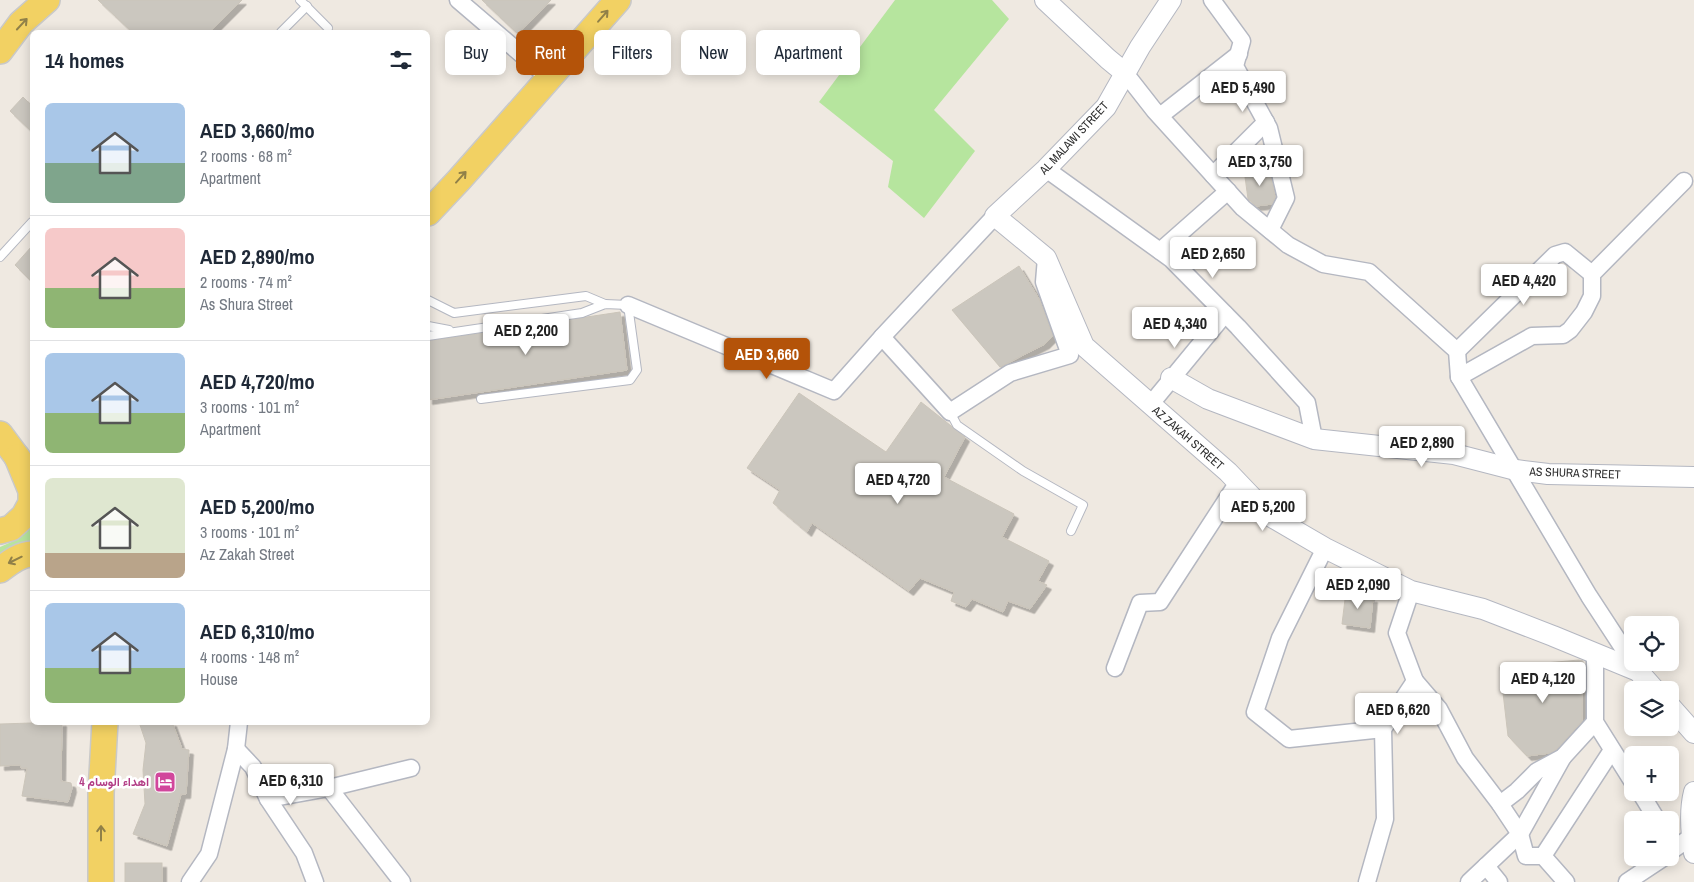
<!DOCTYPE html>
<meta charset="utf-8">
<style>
:root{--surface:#fff;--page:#f6f6f7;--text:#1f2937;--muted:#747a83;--line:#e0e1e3;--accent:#b45309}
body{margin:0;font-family:"Archivo Narrow",Vazirmatn,sans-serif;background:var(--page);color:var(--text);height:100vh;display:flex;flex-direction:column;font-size:19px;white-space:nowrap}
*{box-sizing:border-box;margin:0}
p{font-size:16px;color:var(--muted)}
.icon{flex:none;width:28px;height:28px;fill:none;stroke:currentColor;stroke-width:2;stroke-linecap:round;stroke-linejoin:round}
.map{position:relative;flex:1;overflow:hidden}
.side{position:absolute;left:30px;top:30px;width:400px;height:695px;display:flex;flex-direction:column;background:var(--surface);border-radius:8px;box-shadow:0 2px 12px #0003}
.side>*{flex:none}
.top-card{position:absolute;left:445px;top:30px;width:475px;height:45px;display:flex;gap:10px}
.fabs{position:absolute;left:1624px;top:616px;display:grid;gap:10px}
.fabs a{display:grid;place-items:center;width:55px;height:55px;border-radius:8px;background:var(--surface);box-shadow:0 2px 12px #0003;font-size:25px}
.price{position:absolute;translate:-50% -42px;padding:0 11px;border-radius:5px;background:#fff;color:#222;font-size:16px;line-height:32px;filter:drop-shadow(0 1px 2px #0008)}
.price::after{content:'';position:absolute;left:50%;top:30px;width:15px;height:11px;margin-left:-8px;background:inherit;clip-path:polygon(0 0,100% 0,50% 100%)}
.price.active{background:var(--accent);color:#fff}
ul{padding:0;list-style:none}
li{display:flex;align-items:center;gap:15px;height:125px;padding:0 15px}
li+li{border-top:1px solid var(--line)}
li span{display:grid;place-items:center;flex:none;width:140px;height:100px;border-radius:8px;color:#555}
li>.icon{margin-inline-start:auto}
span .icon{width:60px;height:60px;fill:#fffc;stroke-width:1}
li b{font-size:21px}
h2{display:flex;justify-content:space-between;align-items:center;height:60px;padding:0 15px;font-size:21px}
.tag{padding:0 18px;border-radius:8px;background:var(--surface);box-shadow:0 2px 12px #0003;font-size:18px;line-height:45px}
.tag.active{background:var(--accent);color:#fff}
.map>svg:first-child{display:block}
.green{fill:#b6e59e}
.building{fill:#cbc7bf;stroke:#cbc5ba;filter:url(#shadow)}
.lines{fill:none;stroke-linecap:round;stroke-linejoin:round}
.service-casing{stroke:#b4b7c1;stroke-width:10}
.minor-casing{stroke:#b4b7c1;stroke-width:19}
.tertiary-casing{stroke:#b4b7c1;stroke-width:22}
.primary-casing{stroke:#c9c9c9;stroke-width:28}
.service{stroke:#fff;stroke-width:8}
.minor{stroke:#fff;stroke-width:16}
.tertiary{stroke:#fff;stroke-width:20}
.primary{stroke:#f2d163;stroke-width:25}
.oneway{stroke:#908048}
.labels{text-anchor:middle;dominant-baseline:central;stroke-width:5;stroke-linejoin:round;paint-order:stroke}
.street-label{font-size:12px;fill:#2e2e2e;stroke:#fff}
.hotel-label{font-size:12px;font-weight:bold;fill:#b23c85;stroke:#fff;text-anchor:end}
</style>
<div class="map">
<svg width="1694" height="882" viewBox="0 0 1694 882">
<defs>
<filter id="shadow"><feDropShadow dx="4.5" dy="4.5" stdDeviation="0" flood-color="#0004"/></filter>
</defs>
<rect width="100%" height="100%" fill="#efe9e1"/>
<g class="green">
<polygon points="895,0 992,0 1009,19 934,110 975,151 924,218 888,187 893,161 819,102"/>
<polygon points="32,522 32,547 0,556 0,547 16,540"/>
</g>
<g class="building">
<polygon points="98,0 242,0 210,32 132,32"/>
<polygon points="482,0 551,0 518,34"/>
<polygon points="23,97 32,106 32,132 10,111"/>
<polygon points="1268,164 1275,197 1272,204 1256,206 1248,199 1245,177"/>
<polygon points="32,246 32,282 15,265"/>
<polygon points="1019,266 1039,299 1053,336 1045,344 1000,367 952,310"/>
<polygon points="620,312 627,370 428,400 428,341"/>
<polygon points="799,393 886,452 921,402 965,437 944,477 1014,514 1002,537 1049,561 1038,581 1047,585 1030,609 1008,601 1003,612 972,599 966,607 951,601 954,592 920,578 909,591 812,523 807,532 773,503 780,490 747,468"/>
<polygon points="1346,591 1370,595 1369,598 1373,598 1370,628 1342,624"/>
<polygon points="1579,660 1583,661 1582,721 1557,749 1550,753 1527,756 1508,736 1500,667"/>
<polygon points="62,722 61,781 71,783 72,788 68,802 22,796 27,768 21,768 20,765 0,766 0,724"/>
<polygon points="139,722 172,722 182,749 189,750 186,794 181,794 167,846 133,834 145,804 143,770 146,743"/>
<rect x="125" y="863" width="37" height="19"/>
</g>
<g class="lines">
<g class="service-casing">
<g id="service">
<polyline points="300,0 328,28"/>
<polyline points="281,32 307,6"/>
<polyline points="0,257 32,222"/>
<polyline points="428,300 454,313 586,296 605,304"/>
<polyline points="428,326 449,330"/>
<polyline points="428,336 582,313 605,304 628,305 637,370 630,380 481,399"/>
<polyline points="950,412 957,425 1023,471 1083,505 1071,531"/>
</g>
</g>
<g class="minor-casing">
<g id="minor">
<polyline points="458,0 549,78"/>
<polyline points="1212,0 1242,41 1235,66 1269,128 1286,198 1270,230"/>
<polyline points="1125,73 1154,110 1243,208 1288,245 1323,264 1369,272 1457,351 1459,377 1589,596 1638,671"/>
<polyline points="1160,116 1239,54"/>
<polyline points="1046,169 1171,259 1238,327 1307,403 1314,439"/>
<polyline points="1213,175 1266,122"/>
<polyline points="995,216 882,337 950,412 1010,373 1070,355 1044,282 1046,258"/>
<polyline points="1160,251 1228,191"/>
<polyline points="628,305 834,391 882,337"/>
<polyline points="1457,351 1555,255 1565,252 1592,274"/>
<polyline points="1459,377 1532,336 1563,335 1570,330 1584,312 1592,296 1592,274 1684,181"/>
<polyline points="1150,405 1225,314"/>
<polyline points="1325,548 1280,638 1255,712 1289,739 1383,729"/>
<polyline points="1595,653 1595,722 1632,781"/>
<polyline points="1115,668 1140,603 1160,602 1238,482"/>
<polyline points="1415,681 1439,709 1465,758 1500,804 1520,834 1526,856 1543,856 1566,882"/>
<polyline points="236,749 253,767 268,799 304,853 315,882"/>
<polyline points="329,788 411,768"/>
<polyline points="1640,792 1657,820"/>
<polyline points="268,799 329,788 402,882"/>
<polyline points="1500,804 1517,791 1537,771 1563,757 1595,722"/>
<polyline points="1670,852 1692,836"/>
<polyline points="1543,856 1612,750"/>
<polyline points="1486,866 1499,882"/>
<polyline points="190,882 209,854 236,749 239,722"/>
<polyline points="1367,882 1385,819 1383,729 1415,681 1397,633 1411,591"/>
<polyline points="1469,882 1520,834 1563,757"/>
<polyline points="1627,882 1663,858"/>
</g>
</g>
<g class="tertiary-casing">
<g id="tertiary">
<polyline points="1045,0 1108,59 1125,73"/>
<polyline points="1171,0 1140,47 1106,107 1046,169 995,216 1046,258 1084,346 1228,472 1270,516 1325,548 1411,591 1483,609 1553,636 1638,671 1655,690"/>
<polyline points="1171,378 1208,399 1314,439 1454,454 1516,470 1548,474 1694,477"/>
<polyline points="1670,706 1694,733"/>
<path d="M1694,792C1689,811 1691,833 1694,853"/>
</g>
</g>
<g class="primary-casing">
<g id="primary">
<polyline points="0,51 21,23 47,0"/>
<polyline points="428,213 459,180 618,0"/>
<polyline points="0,434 26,469"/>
<polyline points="0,531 11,528 24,516 31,503 31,491 17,457"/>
<path d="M0,570C9,563 20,554 32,554"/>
<polyline points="101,882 101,793 105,722"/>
</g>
</g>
<use href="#service" class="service"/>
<use href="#minor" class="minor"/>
<use href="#tertiary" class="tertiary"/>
<use href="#primary" class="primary"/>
</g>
<defs><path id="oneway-shaft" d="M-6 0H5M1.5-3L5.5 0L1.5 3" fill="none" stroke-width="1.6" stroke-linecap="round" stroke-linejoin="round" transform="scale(1.25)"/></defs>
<g class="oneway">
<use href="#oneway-shaft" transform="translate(603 16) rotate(-49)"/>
<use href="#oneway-shaft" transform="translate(22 24) rotate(-47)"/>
<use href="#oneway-shaft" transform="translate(461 177) rotate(-48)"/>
<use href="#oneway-shaft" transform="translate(15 560) rotate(154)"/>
<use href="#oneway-shaft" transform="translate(101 833) rotate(-90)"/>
</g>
<defs>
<g id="hotel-square" transform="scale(1.125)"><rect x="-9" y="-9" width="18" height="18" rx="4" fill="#d1479c" stroke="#fff"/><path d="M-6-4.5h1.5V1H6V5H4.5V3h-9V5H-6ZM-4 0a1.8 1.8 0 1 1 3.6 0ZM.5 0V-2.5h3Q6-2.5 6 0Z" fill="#fff"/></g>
</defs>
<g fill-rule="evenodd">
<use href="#hotel-square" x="165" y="782"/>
</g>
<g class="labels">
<g class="street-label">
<text transform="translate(1074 138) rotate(-47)">AL MALAWI STREET</text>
<text transform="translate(1188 438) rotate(41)">AZ ZAKAH STREET</text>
<text transform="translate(1575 473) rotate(2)">AS SHURA STREET</text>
</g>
<g class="hotel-label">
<text x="149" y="782">اهداء الوسام 4</text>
</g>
</g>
</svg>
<div class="fabs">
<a><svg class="icon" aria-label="locate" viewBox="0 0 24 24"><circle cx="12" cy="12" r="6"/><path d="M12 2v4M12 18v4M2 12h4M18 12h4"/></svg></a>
<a><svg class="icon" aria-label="layers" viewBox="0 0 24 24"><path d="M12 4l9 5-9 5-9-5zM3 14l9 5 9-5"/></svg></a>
<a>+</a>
<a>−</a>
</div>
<b class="price" style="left:1243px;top:113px">AED 5,490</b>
<b class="price" style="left:1260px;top:187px">AED 3,750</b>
<b class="price" style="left:1213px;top:279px">AED 2,650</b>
<b class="price" style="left:1524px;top:306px">AED 4,420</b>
<b class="price" style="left:1175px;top:349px">AED 4,340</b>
<b class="price" style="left:526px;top:356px">AED 2,200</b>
<b class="price active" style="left:767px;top:380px">AED 3,660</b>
<b class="price" style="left:1422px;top:468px">AED 2,890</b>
<b class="price" style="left:898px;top:505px">AED 4,720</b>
<b class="price" style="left:1263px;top:532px">AED 5,200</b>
<b class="price" style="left:1358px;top:610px">AED 2,090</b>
<b class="price" style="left:1543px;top:704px">AED 4,120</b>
<b class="price" style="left:1398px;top:735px">AED 6,620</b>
<b class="price" style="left:291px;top:806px">AED 6,310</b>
<div class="top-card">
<a class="tag">Buy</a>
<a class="tag active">Rent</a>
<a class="tag">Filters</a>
<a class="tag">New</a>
<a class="tag">Apartment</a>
</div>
<section class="side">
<h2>14 homes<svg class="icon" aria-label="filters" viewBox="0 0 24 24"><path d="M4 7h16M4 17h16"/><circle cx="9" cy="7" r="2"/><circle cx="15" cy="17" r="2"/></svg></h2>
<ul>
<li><span style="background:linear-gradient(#a9c7e8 60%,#7fa58c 0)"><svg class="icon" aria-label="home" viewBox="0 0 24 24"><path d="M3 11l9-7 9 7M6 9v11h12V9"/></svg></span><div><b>AED 3,660/mo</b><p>2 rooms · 68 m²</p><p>Apartment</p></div></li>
<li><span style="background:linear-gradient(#f6c9c9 60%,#8fb573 0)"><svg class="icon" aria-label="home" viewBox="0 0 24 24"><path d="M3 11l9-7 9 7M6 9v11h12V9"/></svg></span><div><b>AED 2,890/mo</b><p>2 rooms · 74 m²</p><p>As Shura Street</p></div></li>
<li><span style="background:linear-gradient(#a9c7e8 60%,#8fb573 0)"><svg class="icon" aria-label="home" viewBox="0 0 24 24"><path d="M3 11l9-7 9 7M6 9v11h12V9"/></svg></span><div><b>AED 4,720/mo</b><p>3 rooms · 101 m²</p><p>Apartment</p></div></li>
<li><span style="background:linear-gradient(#dfe7d0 75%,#b9a48a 0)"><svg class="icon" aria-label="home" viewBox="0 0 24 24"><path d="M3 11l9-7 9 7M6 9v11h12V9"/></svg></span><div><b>AED 5,200/mo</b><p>3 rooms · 101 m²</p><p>Az Zakah Street</p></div></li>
<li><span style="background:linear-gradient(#a9c7e8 65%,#8fb573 0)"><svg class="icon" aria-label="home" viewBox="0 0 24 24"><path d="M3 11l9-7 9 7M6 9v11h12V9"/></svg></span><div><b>AED 6,310/mo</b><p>4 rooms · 148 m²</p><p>House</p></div></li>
</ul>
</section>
</div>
